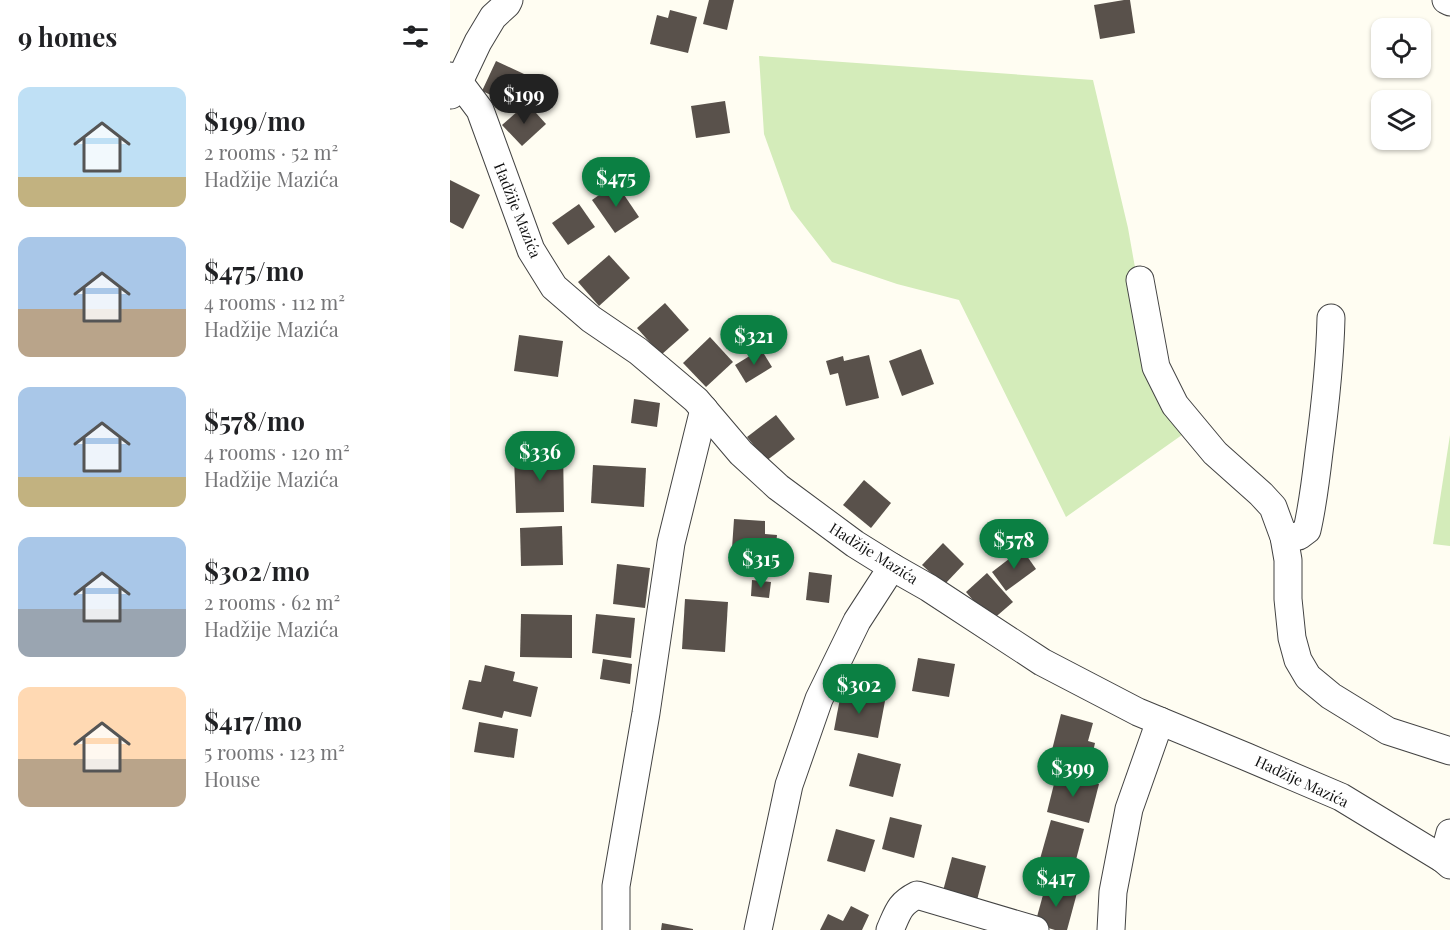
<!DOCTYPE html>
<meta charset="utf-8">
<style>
:root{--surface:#fff;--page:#f2f2f2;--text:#202124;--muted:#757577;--accent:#0b8043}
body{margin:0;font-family:"Playfair Display",serif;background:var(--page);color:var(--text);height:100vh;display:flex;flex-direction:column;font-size:22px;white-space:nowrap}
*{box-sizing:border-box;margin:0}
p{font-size:20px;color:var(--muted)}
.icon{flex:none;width:33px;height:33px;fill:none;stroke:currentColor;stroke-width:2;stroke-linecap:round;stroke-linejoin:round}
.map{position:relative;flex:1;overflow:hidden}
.side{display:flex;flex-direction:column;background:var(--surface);width:450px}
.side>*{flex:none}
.fabs{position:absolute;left:921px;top:18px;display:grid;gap:12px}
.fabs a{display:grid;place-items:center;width:60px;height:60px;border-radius:12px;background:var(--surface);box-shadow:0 2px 4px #0004;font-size:30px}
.price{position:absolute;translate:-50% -51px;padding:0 14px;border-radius:21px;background:var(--accent);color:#fff;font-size:20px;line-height:39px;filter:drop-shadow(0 2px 3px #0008)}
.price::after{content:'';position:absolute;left:50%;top:36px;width:18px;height:14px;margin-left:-9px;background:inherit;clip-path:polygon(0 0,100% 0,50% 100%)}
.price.active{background:#222;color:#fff}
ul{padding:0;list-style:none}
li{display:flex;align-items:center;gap:18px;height:150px;padding:0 18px}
li span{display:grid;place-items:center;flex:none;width:168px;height:120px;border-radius:12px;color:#555}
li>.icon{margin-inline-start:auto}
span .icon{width:72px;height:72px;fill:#fffc;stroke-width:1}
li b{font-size:26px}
h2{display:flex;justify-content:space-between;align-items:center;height:72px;padding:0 18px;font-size:26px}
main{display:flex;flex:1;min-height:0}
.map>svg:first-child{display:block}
.green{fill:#d4ecba}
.building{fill:#59514b}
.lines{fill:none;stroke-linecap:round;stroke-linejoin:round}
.minor-casing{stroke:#434343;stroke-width:29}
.minor{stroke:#fff;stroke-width:27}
.labels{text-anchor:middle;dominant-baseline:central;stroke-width:6;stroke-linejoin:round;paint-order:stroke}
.street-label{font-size:15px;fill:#101010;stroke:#fff}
</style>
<main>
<section class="side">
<h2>9 homes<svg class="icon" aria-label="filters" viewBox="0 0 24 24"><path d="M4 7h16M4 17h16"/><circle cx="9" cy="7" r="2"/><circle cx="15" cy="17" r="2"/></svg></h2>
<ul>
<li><span style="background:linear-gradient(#bfe0f5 75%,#c2b280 0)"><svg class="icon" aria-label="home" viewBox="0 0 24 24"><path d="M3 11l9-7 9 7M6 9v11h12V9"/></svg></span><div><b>$199/mo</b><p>2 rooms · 52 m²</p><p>Hadžije Mazića</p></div></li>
<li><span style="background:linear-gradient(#a9c7e8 60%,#b9a48a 0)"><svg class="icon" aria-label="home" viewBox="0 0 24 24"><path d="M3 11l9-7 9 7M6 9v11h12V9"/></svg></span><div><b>$475/mo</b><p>4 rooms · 112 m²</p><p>Hadžije Mazića</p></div></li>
<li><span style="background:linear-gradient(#a9c7e8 75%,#c2b280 0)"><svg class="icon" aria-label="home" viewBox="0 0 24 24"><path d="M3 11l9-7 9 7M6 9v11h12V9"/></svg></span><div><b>$578/mo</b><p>4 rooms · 120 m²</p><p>Hadžije Mazića</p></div></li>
<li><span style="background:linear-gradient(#a9c7e8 60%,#9aa5b1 0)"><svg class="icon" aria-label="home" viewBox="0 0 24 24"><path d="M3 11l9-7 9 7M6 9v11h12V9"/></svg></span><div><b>$302/mo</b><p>2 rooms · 62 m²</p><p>Hadžije Mazića</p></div></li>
<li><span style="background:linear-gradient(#ffd9b3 60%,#b9a48a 0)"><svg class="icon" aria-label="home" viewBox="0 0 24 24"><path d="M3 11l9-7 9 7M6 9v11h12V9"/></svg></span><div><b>$417/mo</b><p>5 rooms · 123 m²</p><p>House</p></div></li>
</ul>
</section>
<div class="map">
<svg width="1000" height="930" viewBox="0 0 1000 930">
<rect width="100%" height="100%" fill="#fffdf2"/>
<g class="green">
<polygon points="309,56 643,80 678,228 706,386 739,430 616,517 509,300 447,284 382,262 341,209 314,134"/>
<polygon points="1000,435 1000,546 983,544"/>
</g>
<g class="building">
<polygon points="259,0 284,0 277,30 253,24"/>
<polygon points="674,0 680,0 685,33 650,39 644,5"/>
<polygon points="220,10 247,17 238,53 200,44 207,15 218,18"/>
<polygon points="46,61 74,74 61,104 32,91"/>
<polygon points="275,101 280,133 246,138 241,106"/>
<polygon points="77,103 96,124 72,146 52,125"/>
<polygon points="0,180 30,195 13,229 0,222"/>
<polygon points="166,183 189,217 165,233 142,200"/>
<polygon points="129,204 145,227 118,245 102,223"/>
<polygon points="159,255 180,278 149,306 128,282"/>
<polygon points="215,303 239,330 211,355 187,328"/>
<polygon points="69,335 113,341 108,377 64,371"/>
<polygon points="260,337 283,362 256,387 233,363"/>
<polygon points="311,349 322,367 296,383 285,365"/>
<polygon points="471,349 484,384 452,396 439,361"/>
<polygon points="419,355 429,398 396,406 388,373 380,375 376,361 393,356 394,361"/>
<polygon points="184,399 210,403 207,427 181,423"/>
<polygon points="326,415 345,439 316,461 297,437"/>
<polygon points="94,448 113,448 114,512 66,513 64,456 94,455"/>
<polygon points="143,465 196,468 194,507 141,503"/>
<polygon points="414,480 441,503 421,528 393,505"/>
<polygon points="284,519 315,521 315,534 327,535 324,566 281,563"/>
<polygon points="112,526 113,565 71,566 70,528"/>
<polygon points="493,543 514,564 494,585 472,565"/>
<polygon points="572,549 586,569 556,591 542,572"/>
<polygon points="167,564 200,568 195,608 163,604"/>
<polygon points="359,572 382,575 379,603 356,600"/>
<polygon points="537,573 563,602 541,621 516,592"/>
<polygon points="302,580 321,582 319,598 301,596"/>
<polygon points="235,599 278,602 275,652 232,649"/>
<polygon points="71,614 122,615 122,658 70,657"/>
<polygon points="146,614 185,618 181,658 142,653"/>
<polygon points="468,658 505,664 499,697 462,691"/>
<polygon points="153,659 182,664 180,684 150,679"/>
<polygon points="35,665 65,672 63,681 88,687 81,717 54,711 52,718 12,709 19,680 31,682"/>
<polygon points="391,693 435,701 428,738 384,730"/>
<polygon points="611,714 643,723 638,741 645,743 641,761 602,750"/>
<polygon points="29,722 68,729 64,758 24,752"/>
<polygon points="408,753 451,764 443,797 399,786"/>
<polygon points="607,772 649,784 639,823 597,812"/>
<polygon points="440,817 472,825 464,858 432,849"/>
<polygon points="601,820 634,829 620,883 586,873"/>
<polygon points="386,829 425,840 415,872 377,861"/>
<polygon points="502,857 536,866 527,900 493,891"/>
<polygon points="596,884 627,893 617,930 605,930 585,924"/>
<polygon points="401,906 419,915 412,930 370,930 378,914 393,921"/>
<polygon points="212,923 243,929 243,930 211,930"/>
</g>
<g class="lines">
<g class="minor-casing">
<g id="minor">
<polyline points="996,0 1000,2"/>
<polyline points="0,76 9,82 30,110 81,250 104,287 141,319 188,351 246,400 291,453 328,487 405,544 442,567 479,588 592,662 688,712 797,757 891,797 993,859 1000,865"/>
<polyline points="1,95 9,82 28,42 43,17 57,4 59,0"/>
<polyline points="690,280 706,367 725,405 765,453 811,494 823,507 834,537 838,560 838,599 842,638 848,660 858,677 881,696 938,731 1000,751"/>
<path d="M834,537L849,536L857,530C863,504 866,478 869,452C875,407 880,363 881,318"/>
<polyline points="993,859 1000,833"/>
<polyline points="166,930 166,886 196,713 221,543 254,409"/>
<polyline points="308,930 339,785 369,699 407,621 442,567"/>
<path d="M440,930C448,912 449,904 467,895L585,930"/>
<polyline points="661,930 663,892 679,809 710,721"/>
</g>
</g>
<use href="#minor" class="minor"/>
</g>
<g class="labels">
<g class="street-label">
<text transform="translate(68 210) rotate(68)">Hadžije Mazića</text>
<text transform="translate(424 553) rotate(32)">Hadžije Mazića</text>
<text transform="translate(852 781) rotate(25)">Hadžije Mazića</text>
</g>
</g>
</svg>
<div class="fabs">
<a><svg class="icon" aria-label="locate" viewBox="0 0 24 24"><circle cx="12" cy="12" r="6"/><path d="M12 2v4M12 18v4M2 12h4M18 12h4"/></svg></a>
<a><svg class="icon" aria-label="layers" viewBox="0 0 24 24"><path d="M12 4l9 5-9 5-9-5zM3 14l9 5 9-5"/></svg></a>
</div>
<b class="price active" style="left:74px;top:125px">$199</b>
<b class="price" style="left:166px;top:208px">$475</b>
<b class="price" style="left:304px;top:366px">$321</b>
<b class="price" style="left:90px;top:482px">$336</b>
<b class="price" style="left:564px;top:570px">$578</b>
<b class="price" style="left:311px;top:589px">$315</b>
<b class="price" style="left:409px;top:715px">$302</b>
<b class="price" style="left:623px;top:798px">$399</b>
<b class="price" style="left:606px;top:908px">$417</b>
</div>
</main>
